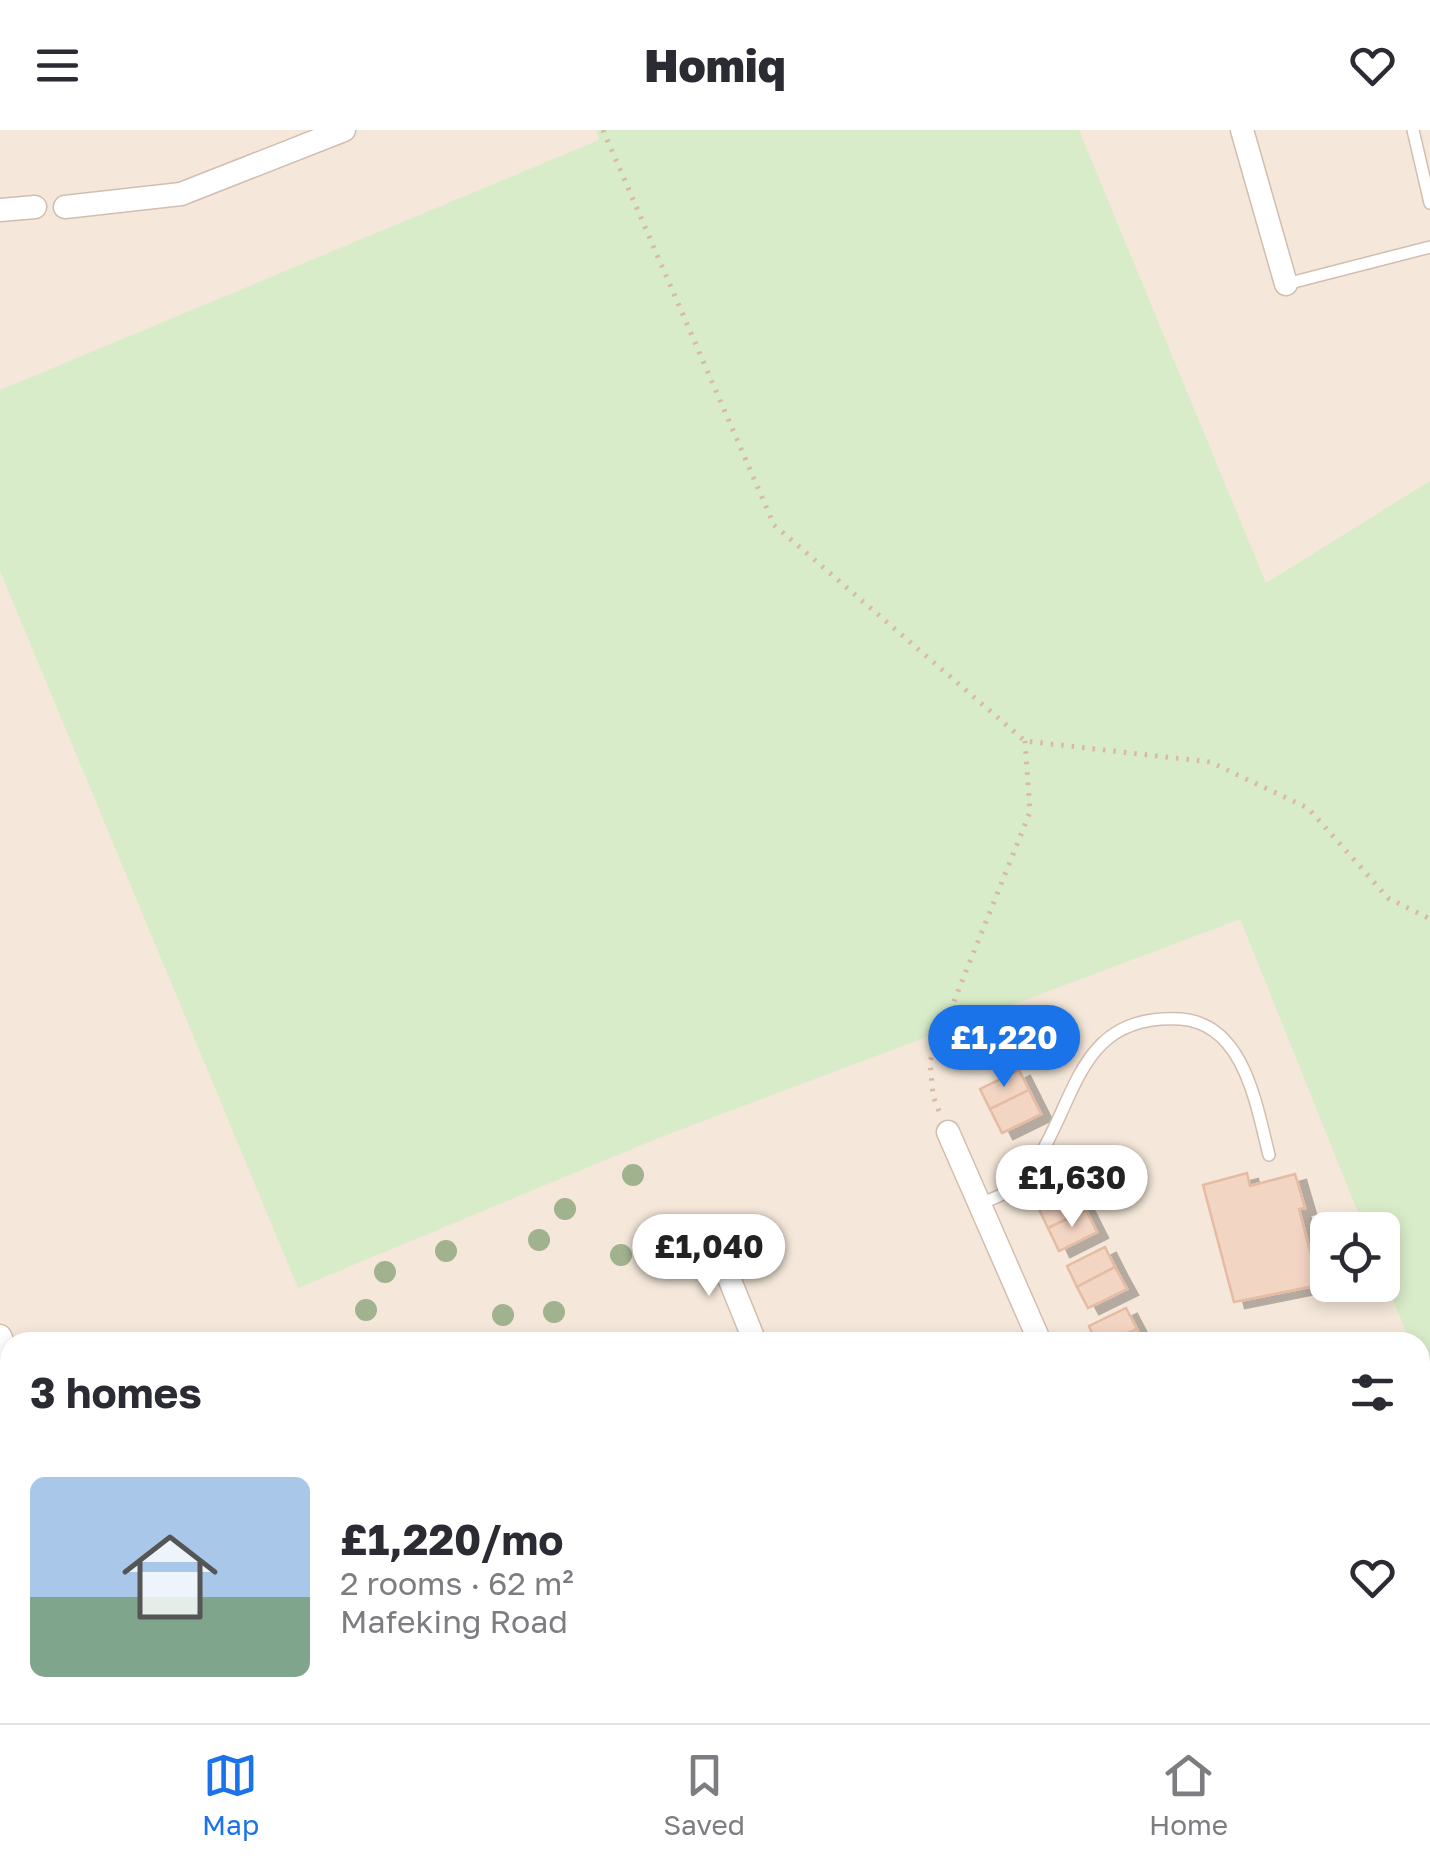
<!DOCTYPE html>
<meta charset="utf-8">
<style>
:root{--surface:#fff;--page:#f2f2f3;--text:#2b2b33;--muted:#7c7c81;--line:#e1e1e2;--accent:#1a73e8}
body{margin:0;font-family:"Golos Text",sans-serif;background:var(--page);color:var(--text);height:100vh;display:flex;flex-direction:column;font-size:38px;white-space:nowrap}
*{box-sizing:border-box;margin:0}
p{font-size:32px;color:var(--muted)}
.icon{flex:none;width:55px;height:55px;fill:none;stroke:currentColor;stroke-width:2;stroke-linecap:round;stroke-linejoin:round}
.map{position:relative;flex:1;overflow:hidden}
.details{position:absolute;left:0px;top:1202px;width:1430px;height:392px;display:flex;flex-direction:column;background:var(--surface);border-radius:30px 30px 0 0;box-shadow:0 5px 15px #0003}
.details>*{flex:none}
.fabs{position:absolute;left:1310px;top:1082px;display:grid;gap:20px}
.fabs a{display:grid;place-items:center;width:90px;height:90px;border-radius:15px;background:var(--surface);box-shadow:0 5px 15px #0003;font-size:50px}
.price{position:absolute;translate:-50% -85px;padding:0 22px;border-radius:35px;background:#fff;color:#222;font-size:32px;line-height:65px;filter:drop-shadow(0 2px 5px #0008)}
.price::after{content:'';position:absolute;left:50%;top:60px;width:30px;height:22px;margin-left:-15px;background:inherit;clip-path:polygon(0 0,100% 0,50% 100%)}
.price.current{background:var(--accent);color:#fff}
ul{padding:0;list-style:none}
li{display:flex;align-items:center;gap:30px;height:250px;padding:0 30px}
li+li{border-top:2px solid var(--line)}
li span{display:grid;place-items:center;flex:none;width:280px;height:200px;border-radius:15px;color:#555}
li>.icon{margin-inline-start:auto}
span .icon{width:120px;height:120px;fill:#fffc;stroke-width:1}
li b{font-size:42px}
h2{display:flex;justify-content:space-between;align-items:center;height:120px;padding:0 30px;font-size:42px}
header{display:flex;justify-content:space-between;align-items:center;height:130px;padding:0 30px;background:var(--surface);font-size:45px;font-weight:800}
.menu{display:flex;justify-content:space-around;align-items:center;height:140px;border-top:2px solid var(--line);background:var(--surface);font-size:28px;color:var(--muted)}
.menu a{display:grid;justify-items:center;gap:5px}
.menu .current{color:var(--accent)}
.map>svg:first-child{display:block}
.residential{fill:#f5e8da;fill-rule:evenodd}
.green{fill:#d8ecc9}
.building{fill:#f3d5c3;stroke:#e6bba3;stroke-width:2.5;filter:url(#shadow)}
.lines{fill:none;stroke-linecap:round;stroke-linejoin:round}
.service-casing{stroke:#d1beb0;stroke-width:14}
.minor-casing{stroke:#d1beb0;stroke-width:25}
.path{stroke:#d9b8a5;stroke-width:5;stroke-dasharray:2.5 8;stroke-linecap:butt}
.service{stroke:#fff;stroke-width:11}
.minor{stroke:#fff;stroke-width:22}
.tree{fill:#a0b28e}
</style>
<header><svg class="icon" aria-label="menu" viewBox="0 0 24 24"><path d="M4 6h16M4 12h16M4 18h16"/></svg>Homiq<svg class="icon" aria-label="heart" viewBox="0 0 24 24"><path d="M12 20l-8-8c-3-5 5-10 8-4 3-6 11-1 8 4z"/></svg></header>
<div class="map">
<svg width="1430" height="1593" viewBox="0 0 1430 1593">
<defs>
<filter id="shadow"><feDropShadow dx="11" dy="6" stdDeviation="0" flood-color="#0004"/></filter>
</defs>
<rect width="100%" height="100%" fill="#fdf6ec"/>
<path class="residential" d="M0,0H1430V1593H0ZM1328,1100H1382V1155H1328ZM10,1212H1420V1585H10Z"/>
<polygon class="green" points="596,0 1079,0 1266,453 1430,351 1430,1390 1420,1372 1420,1212 1410,1212 1383,1145 1382,1100 1365,1100 1240,789 656,1009 298,1158 0,441 0,260 599,10"/>
<g class="building">
<polygon points="1019,940 1029,960 990,979 980,959"/>
<polygon points="1029,960 1041,984 1002,1003 990,979"/>
<polygon points="1247,1043 1250,1056 1295,1044 1305,1078 1299,1079 1319,1155 1234,1172 1203,1055"/>
<polygon points="1075,1059 1086,1080 1048,1098 1038,1077"/>
<polygon points="1086,1080 1097,1102 1059,1121 1048,1098"/>
<polygon points="1105,1117 1115,1137 1077,1157 1067,1136"/>
<polygon points="1115,1137 1127,1159 1088,1178 1077,1157"/>
<polygon points="1126,1178 1137,1199 1109,1212 1096,1212 1089,1196"/>
<polygon points="1137,1199 1143,1212 1109,1212"/>
<polygon points="348,1585 406,1585 408,1591 377,1593 375,1586 350,1593"/>
</g>
<g class="lines">
<g class="service-casing">
<g id="service">
<polyline points="1413,0 1430,73"/>
<polyline points="1286,154 1430,117"/>
<path d="M980,1074C991,1069 1005,1065 1014,1057C1079,998 1063,882 1180,889C1244,893 1256,974 1269,1025"/>
</g>
</g>
<g class="minor-casing">
<g id="minor">
<polyline points="1242,0 1286,154"/>
<polyline points="65,77 181,64 344,0"/>
<polyline points="0,80 35,77"/>
<polyline points="948,1002 1040,1212"/>
<polyline points="712,1106 755,1212"/>
<polyline points="723,1133 762,1117"/>
<polyline points="0,1206 10,1230"/>
<polyline points="447,1585 450,1593"/>
<polyline points="1105,1585 1109,1593"/>
<polyline points="1291,1585 1296,1593"/>
<polyline points="56,1593 76,1585"/>
<polyline points="938,1593 941,1585"/>
</g>
</g>
<g class="path">
<polyline points="603,0 774,395 1025,611 1210,632 1308,678 1388,768 1430,789"/>
<polyline points="939,981 933,966 930,931 1030,682 1025,611"/>
<polyline points="682,1593 700,1585"/>
</g>
<use href="#service" class="service"/>
<use href="#minor" class="minor"/>
</g>
<g class="tree">
<circle cx="633" cy="1045" r="11"/>
<circle cx="565" cy="1079" r="11"/>
<circle cx="539" cy="1110" r="11"/>
<circle cx="446" cy="1121" r="11"/>
<circle cx="621" cy="1125" r="11"/>
<circle cx="385" cy="1142" r="11"/>
<circle cx="366" cy="1180" r="11"/>
<circle cx="554" cy="1182" r="11"/>
<circle cx="503" cy="1185" r="11"/>
</g>
</svg>
<div class="fabs">
<a><svg class="icon" aria-label="locate" viewBox="0 0 24 24"><circle cx="12" cy="12" r="6"/><path d="M12 2v4M12 18v4M2 12h4M18 12h4"/></svg></a>
</div>
<b class="price current" style="left:1004px;top:960px">£1,220</b>
<b class="price" style="left:1072px;top:1100px">£1,630</b>
<b class="price" style="left:709px;top:1169px">£1,040</b>
<section class="details">
<h2>3 homes<svg class="icon" aria-label="filters" viewBox="0 0 24 24"><path d="M4 7h16M4 17h16"/><circle cx="9" cy="7" r="2"/><circle cx="15" cy="17" r="2"/></svg></h2>
<ul>
<li><span style="background:linear-gradient(#a9c7e8 60%,#7fa58c 0)"><svg class="icon" aria-label="home" viewBox="0 0 24 24"><path d="M3 11l9-7 9 7M6 9v11h12V9"/></svg></span><div><b>£1,220/mo</b><p>2 rooms · 62 m²</p><p>Mafeking Road</p></div><svg class="icon" aria-label="heart" viewBox="0 0 24 24"><path d="M12 20l-8-8c-3-5 5-10 8-4 3-6 11-1 8 4z"/></svg></li>
</ul>
</section>
</div>
<nav class="menu">
<a class="current"><svg class="icon" aria-label="map" viewBox="0 0 24 24"><path d="M3 6l6-2 6 2 6-2v14l-6 2-6-2-6 2zM9 4v14M15 6v14"/></svg>Map</a>
<a><svg class="icon" aria-label="saved" viewBox="0 0 24 24"><path d="M7 4h10v16l-5-4-5 4z"/></svg>Saved</a>
<a><svg class="icon" aria-label="home" viewBox="0 0 24 24"><path d="M3 11l9-7 9 7M6 9v11h12V9"/></svg>Home</a>
</nav>
